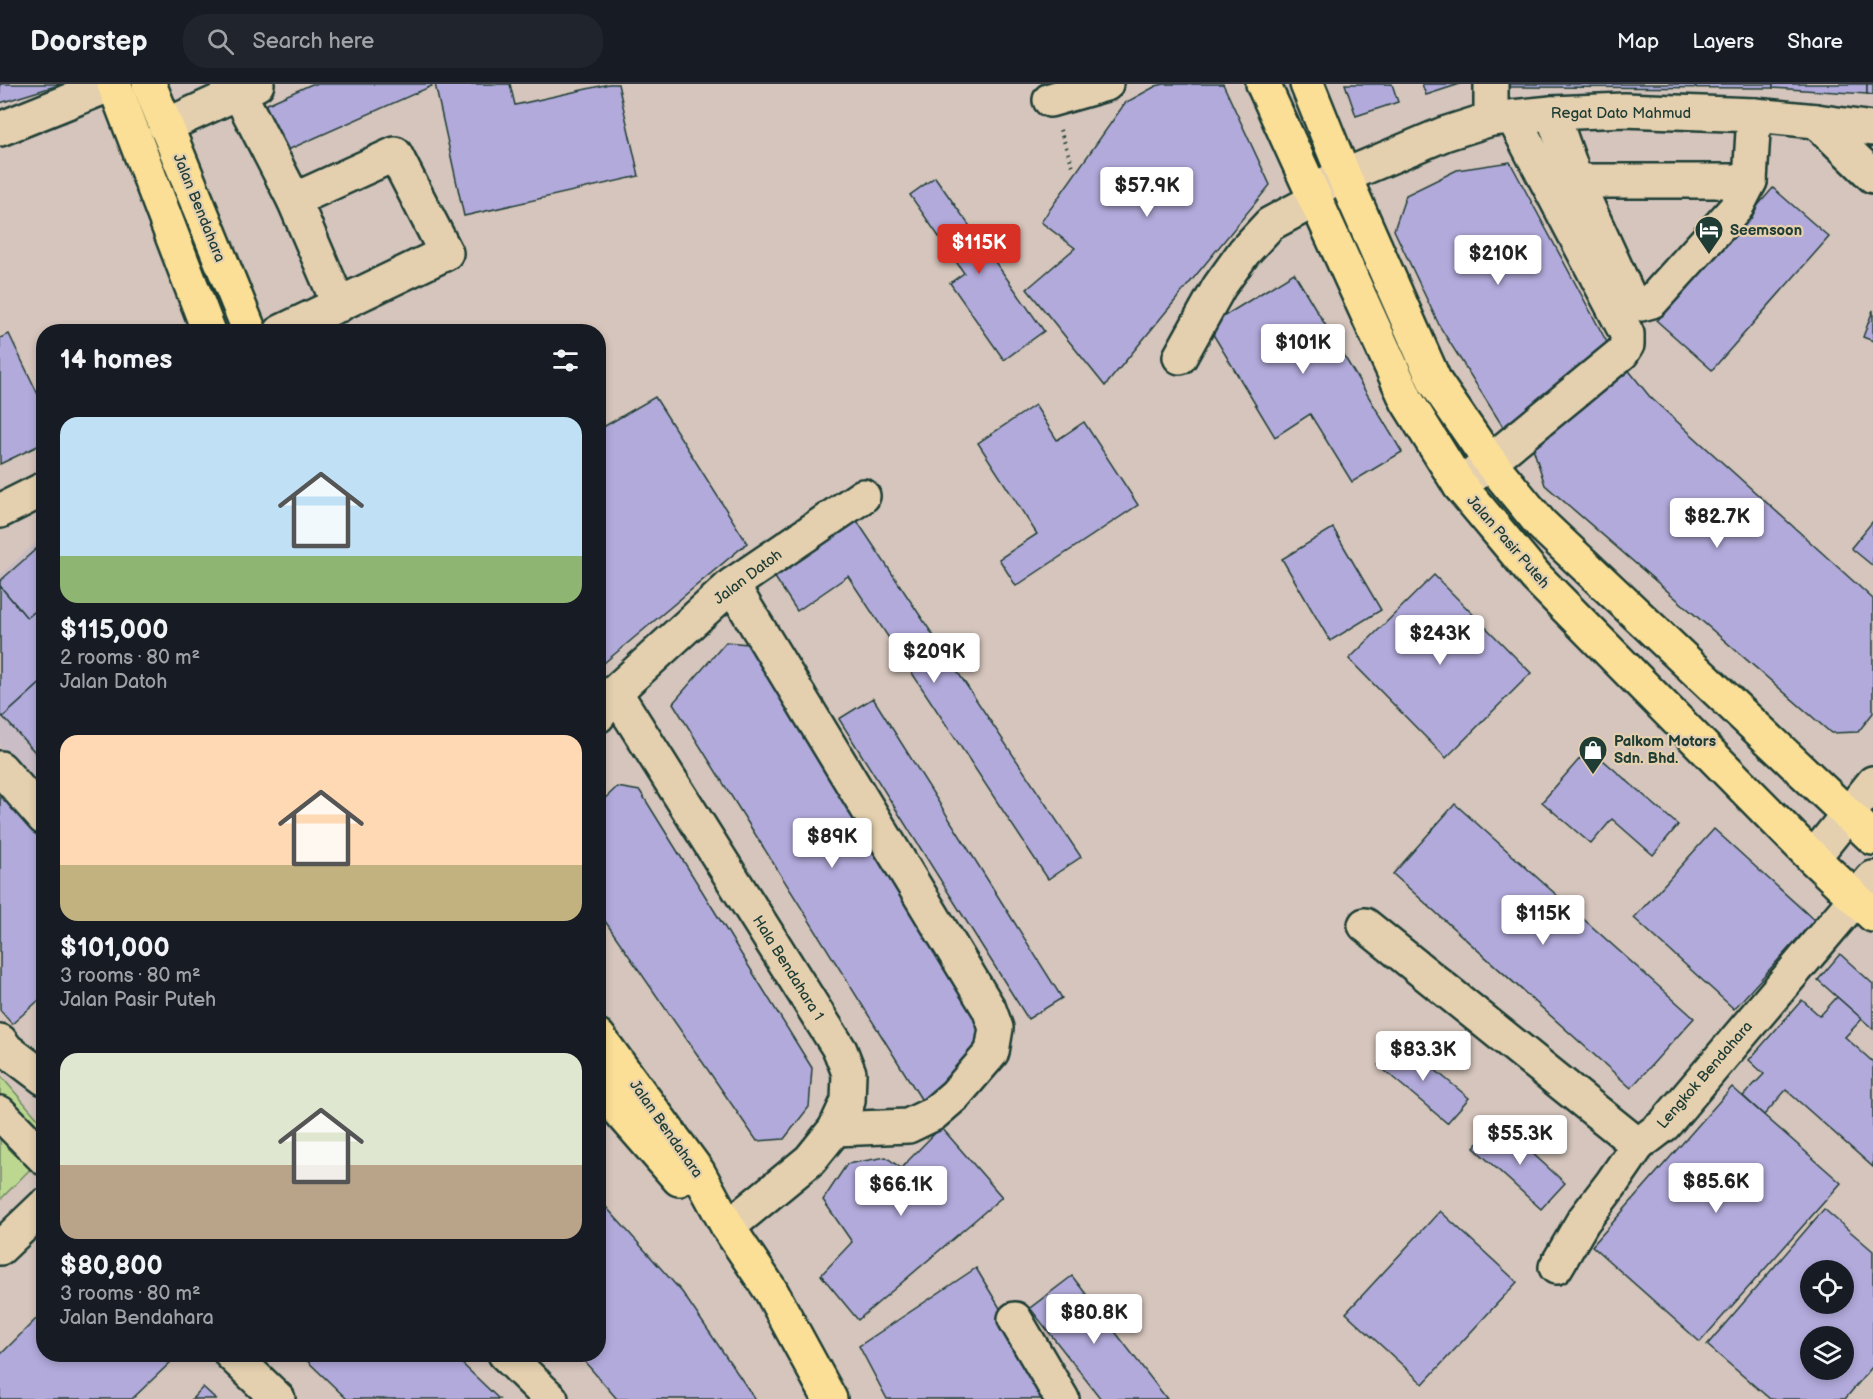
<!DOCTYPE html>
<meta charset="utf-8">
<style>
:root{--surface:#171b24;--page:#20242c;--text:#f1f3f6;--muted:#9ea1a6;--line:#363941;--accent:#d93025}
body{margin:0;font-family:"Balsamiq Sans",sans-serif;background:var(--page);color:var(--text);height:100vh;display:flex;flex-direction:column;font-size:22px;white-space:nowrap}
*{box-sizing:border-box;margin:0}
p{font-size:20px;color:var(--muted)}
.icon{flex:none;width:33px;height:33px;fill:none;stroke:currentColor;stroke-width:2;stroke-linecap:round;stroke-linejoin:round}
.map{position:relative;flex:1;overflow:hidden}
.sheet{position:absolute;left:36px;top:240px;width:570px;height:1038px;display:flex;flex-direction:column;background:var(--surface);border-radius:24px;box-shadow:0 3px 9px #0003}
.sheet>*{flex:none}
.fabs{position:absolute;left:1800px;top:1176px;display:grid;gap:12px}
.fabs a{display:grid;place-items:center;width:54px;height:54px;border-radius:50%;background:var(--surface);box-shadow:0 3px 9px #0003;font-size:30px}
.price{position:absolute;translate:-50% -51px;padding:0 14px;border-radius:6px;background:#fff;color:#222;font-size:20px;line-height:39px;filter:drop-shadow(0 2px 3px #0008)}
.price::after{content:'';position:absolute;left:50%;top:36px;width:18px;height:14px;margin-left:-9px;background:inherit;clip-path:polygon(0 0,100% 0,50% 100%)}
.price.current{background:var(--accent);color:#fff}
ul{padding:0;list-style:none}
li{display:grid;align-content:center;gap:12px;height:318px;padding:0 24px}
li span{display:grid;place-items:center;height:186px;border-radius:18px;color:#555}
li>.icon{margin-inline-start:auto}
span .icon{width:108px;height:108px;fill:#fffc;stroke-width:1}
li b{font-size:26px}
h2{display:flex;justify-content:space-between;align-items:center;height:72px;padding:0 24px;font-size:26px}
header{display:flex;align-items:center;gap:36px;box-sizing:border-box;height:84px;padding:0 30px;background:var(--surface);border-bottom:2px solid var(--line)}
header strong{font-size:28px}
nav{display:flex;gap:33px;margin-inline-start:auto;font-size:21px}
.search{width:420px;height:54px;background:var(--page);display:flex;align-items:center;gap:15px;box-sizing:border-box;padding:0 21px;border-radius:24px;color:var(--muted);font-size:22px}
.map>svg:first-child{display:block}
.built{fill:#cabdc5}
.green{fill:#bcd890;stroke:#6e8a62;stroke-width:1.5}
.building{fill:#b2aadb;stroke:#1f3d34;stroke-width:1.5;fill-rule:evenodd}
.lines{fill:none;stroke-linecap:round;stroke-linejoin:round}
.minor-casing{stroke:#1f3d34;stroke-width:38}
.major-casing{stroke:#1f3d34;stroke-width:38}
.path{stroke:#1f3d34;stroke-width:4;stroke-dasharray:1.5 4.5;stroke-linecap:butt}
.minor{stroke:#e4d0af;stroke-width:33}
.major{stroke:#fbdf96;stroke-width:33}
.labels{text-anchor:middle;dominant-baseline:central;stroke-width:4.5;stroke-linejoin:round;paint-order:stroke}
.street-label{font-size:15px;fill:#1f3d34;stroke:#e4d0af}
.poi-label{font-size:15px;font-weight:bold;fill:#1f3d34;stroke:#e4d0af;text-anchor:start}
</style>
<header>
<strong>Doorstep</strong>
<div class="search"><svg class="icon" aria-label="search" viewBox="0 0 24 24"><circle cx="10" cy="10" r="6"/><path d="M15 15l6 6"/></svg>Search here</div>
<nav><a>Map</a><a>Layers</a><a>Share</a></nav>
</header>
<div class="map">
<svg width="1873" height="1315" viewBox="0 0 1873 1315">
<rect width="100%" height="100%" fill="#d5c5bc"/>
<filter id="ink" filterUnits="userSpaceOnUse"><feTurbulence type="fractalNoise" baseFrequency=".0167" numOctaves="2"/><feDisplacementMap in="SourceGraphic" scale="12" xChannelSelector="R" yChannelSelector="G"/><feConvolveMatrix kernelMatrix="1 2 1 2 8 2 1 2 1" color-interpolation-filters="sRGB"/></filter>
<g filter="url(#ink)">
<polygon class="built" points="43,452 43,722 0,672 0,491"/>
<polygon class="green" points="0,991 44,1042 43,1072 0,1116"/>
<g class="building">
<polygon points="0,0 62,0 0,19"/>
<polygon points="312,0 431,0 432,2 274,72 254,26"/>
<polygon points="435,0 510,0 515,21 609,0 618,0 639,92 464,132"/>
<polygon points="1164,0 1223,0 1270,101 1105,302 1027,205 1075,164 1041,138 1125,19 1156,2"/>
<polygon points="1345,0 1392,0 1398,18 1356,32"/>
<polygon points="1422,0 1460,0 1426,11"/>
<polygon points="1508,0 1773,0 1773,4 1508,3"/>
<polygon points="1773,0 1867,0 1867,10 1773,4"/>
<polygon points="1867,0 1873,0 1873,11 1867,10"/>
<polygon points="1510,78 1610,264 1503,343 1440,243 1394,146 1406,111 1457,86"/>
<polygon points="935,93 1044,247 1004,276 950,199 964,189 910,111"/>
<polygon points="1773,104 1829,153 1712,286 1657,237"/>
<polygon points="1294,189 1402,368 1352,398 1310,330 1275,353 1208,242"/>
<polygon points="1873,226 1873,257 1863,253"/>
<polygon points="9,250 44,323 44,359 0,380 0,254"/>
<polygon points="1626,283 1650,313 1873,515 1873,629 1858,648 1831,649 1545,401 1533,364"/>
<polygon points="655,313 747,459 598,584 598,346"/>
<polygon points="1035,321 1057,356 1084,338 1138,421 1016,502 999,475 1037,450 978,359"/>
<polygon points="857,437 1081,773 1048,795 848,492 797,527 774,492"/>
<polygon points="1873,437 1873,482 1851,464"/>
<polygon points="1333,444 1381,526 1330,557 1282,475"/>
<polygon points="44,458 44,520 27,534 0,502 0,497"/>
<polygon points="1434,491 1531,589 1446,674 1349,575"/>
<polygon points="0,502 27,534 44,520 44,596 3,633 0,630"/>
<polygon points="726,558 748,560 982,941 981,966 940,1017 921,1015 673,619"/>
<polygon points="44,596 44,678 3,633"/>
<polygon points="873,614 1062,914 1028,935 839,635"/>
<polygon points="1589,664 1678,741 1653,771 1612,735 1591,760 1542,718"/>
<polygon points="0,700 44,748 44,922 39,916 12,940 0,926"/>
<polygon points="617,703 640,707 812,984 809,1023 784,1055 757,1057 598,827 598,721"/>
<polygon points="1455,720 1694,934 1631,1004 1393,790"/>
<polygon points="1714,745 1814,836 1734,925 1634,834"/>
<polygon points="1840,870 1873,900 1873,945 1818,896"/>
<polygon points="1837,913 1862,935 1845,953 1873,978 1873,1083 1786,1006 1764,1031 1743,1012 1764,990 1749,976 1802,916 1820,932"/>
<polygon points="1399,956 1469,1014 1447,1039 1378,981"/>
<polygon points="1732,1003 1841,1099 1700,1258 1592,1162"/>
<polygon points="1498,1038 1565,1099 1541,1125 1474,1064"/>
<polygon points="941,1043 1002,1113 858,1236 821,1191 852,1158 823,1116 847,1080 886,1073 901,1084"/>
<polygon points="598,1114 682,1208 755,1315 617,1315 578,1270 598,1270"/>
<path d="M1824,1125L1873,1167V1282L1845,1315H1770L1707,1261ZM1810,1186H1844V1220H1810ZM1810,1252H1844V1286H1810Z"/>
<polygon points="1440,1127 1517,1198 1423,1300 1346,1229"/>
<polygon points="976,1184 1054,1315 887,1315 859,1262"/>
<polygon points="1072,1192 1167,1315 1101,1315 1030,1224"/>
<polygon points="44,1227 44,1270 167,1270 173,1276 132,1315 0,1315 0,1271"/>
<polygon points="300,1270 452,1270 499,1315 347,1315"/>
<polygon points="203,1303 216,1315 192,1315"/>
</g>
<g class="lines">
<g class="minor-casing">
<g id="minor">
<polyline points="1491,0 1491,35"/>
<polyline points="239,9 294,116"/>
<polyline points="1050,16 1106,0"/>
<polyline points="1552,29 1576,97 1629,213 1641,220 1652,217 1736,124 1750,97 1754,31"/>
<polyline points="1816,37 1873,92"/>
<polyline points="165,42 257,0"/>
<polyline points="0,45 112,0"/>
<polyline points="1576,97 1750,97"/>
<polyline points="1311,106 1444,50 1491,35 1552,29 1624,26 1754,31 1816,37 1873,45"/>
<polyline points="281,248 446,169 395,70 294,116 339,221"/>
<polyline points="1180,273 1219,203 1244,168 1270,140 1315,116"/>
<polyline points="1460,402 1622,269 1627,261 1627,250 1513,33"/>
<polyline points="0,427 44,405"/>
<polyline points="732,501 989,925 996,944 992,968 955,1011 933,1030 908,1042 835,1045"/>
<polyline points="615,608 840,966 849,989 848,1017 835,1045 810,1076 728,1143"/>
<polyline points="598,632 615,608 732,501 863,412"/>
<polyline points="0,684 44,734"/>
<polyline points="1813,774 1873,699"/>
<polyline points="1365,841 1638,1061 1664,1041 1873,794"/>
<polyline points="0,957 7,966 44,994"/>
<polyline points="0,1029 44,1074"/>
<polyline points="0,1164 44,1122"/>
<polyline points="1556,1183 1583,1137 1612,1099 1638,1061"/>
<polyline points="1015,1235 1062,1315"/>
<polyline points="231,1270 278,1315"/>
<polyline points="505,1270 551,1315"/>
</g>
</g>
<g class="major-casing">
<g id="major">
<polyline points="114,0 209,248"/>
<polyline points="149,0 250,248"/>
<polyline points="1263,0 1407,317 1460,402 1537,494 1813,774 1873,831"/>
<polyline points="1307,0 1344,92 1435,298 1490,378 1541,440 1873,754"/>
<polyline points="598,952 698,1088 728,1143 771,1207 830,1315"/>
<polyline points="598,1002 679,1095"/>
</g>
</g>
<polyline class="path" points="1060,46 1074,85"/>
<use href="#minor" class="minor"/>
<use href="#major" class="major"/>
</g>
</g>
<defs>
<g id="hotel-pin" transform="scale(1.5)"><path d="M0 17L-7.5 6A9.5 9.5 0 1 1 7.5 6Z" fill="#1f3d34" stroke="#e4d0af"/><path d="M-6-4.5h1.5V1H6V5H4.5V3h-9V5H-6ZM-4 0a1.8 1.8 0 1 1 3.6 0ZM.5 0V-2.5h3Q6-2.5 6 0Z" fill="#fff"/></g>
<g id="shop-pin" transform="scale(1.5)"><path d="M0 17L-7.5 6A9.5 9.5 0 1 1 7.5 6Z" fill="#1f3d34" stroke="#e4d0af"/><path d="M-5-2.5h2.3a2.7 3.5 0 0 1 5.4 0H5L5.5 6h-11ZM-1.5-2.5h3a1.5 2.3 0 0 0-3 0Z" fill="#fff"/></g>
</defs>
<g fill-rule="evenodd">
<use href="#hotel-pin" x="1709" y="146"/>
<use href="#shop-pin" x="1593" y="666"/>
</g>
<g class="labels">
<g class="street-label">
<text x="1621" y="29">Regat Dato Mahmud</text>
<text transform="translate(199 124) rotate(68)">Jalan Bendahara</text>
<text transform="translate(1508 458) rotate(49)">Jalan Pasir Puteh</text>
<text transform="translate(748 493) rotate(-37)">Jalan Datoh</text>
<text transform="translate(788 884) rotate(58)">Hala Bendahara 1</text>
<text transform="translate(1705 991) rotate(-49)">Lengkok Bendahara</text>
<text transform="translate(666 1045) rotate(55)">Jalan Bendahara</text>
</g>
<g class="poi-label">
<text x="1730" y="146">Seemsoon</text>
<text x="1614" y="657">Palkom Motors<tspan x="1614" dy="17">Sdn. Bhd.</tspan></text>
</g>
</g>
</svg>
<div class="fabs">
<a><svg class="icon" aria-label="locate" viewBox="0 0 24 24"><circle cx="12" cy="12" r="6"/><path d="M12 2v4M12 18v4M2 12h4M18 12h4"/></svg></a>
<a><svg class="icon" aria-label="layers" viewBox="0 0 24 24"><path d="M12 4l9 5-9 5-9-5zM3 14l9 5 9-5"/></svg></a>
</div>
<b class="price" style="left:1147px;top:134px">$57.9K</b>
<b class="price current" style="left:979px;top:191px">$115K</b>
<b class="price" style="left:1498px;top:202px">$210K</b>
<b class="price" style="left:1303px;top:291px">$101K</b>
<b class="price" style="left:1717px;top:465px">$82.7K</b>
<b class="price" style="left:1440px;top:582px">$243K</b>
<b class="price" style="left:934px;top:600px">$209K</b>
<b class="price" style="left:832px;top:785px">$89K</b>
<b class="price" style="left:1543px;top:862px">$115K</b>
<b class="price" style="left:1423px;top:998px">$83.3K</b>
<b class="price" style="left:1520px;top:1082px">$55.3K</b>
<b class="price" style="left:1716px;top:1130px">$85.6K</b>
<b class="price" style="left:901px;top:1133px">$66.1K</b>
<b class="price" style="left:1094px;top:1261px">$80.8K</b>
<section class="sheet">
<h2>14 homes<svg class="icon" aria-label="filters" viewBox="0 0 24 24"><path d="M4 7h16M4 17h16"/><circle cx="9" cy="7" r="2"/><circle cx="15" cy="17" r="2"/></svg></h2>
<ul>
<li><span style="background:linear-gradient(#bfe0f5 75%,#8fb573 0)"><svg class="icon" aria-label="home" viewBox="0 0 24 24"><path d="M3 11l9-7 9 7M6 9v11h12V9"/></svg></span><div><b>$115,000</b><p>2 rooms · 80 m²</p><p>Jalan Datoh</p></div></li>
<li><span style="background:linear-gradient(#ffd9b3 70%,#c2b280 0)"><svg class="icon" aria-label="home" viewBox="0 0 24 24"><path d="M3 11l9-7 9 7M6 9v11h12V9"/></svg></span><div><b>$101,000</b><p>3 rooms · 80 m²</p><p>Jalan Pasir Puteh</p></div></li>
<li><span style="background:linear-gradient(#dfe7d0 60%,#b9a48a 0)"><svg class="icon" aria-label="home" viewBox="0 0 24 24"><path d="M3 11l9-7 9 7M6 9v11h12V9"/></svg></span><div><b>$80,800</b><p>3 rooms · 80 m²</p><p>Jalan Bendahara</p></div></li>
</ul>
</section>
</div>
